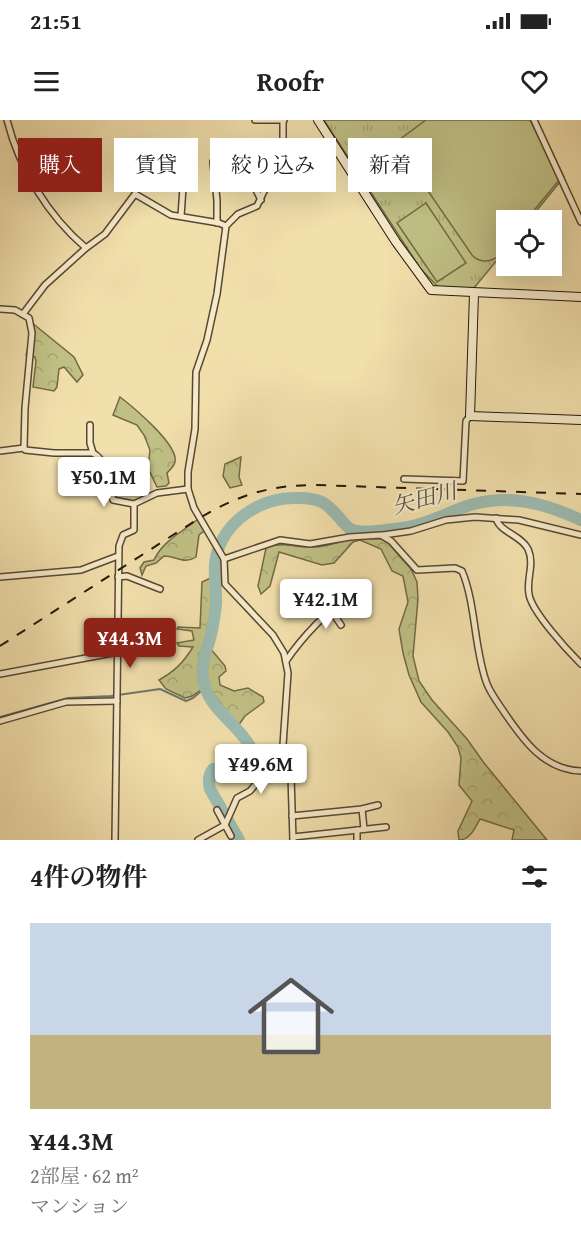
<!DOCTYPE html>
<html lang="ja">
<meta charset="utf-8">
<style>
:root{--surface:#fff;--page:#f6f6f6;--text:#222;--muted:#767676;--line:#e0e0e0;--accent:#8f2418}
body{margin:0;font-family:"Gentium Book Plus","Noto Serif JP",serif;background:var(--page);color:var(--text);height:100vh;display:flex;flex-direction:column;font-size:22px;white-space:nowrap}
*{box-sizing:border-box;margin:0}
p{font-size:20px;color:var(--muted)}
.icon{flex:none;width:33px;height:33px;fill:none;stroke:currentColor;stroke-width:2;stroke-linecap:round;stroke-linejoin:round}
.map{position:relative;height:720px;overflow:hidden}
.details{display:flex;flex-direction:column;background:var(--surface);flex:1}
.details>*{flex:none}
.guide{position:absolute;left:18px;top:18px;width:546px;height:54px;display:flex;gap:12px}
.tools{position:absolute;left:496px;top:90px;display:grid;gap:12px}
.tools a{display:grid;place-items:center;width:66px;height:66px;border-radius:0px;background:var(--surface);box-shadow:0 6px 24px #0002;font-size:30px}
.price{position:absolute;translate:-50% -51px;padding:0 14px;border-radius:6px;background:#fff;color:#222;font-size:20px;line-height:39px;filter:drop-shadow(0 2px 3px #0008)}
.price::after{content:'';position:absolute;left:50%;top:36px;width:18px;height:14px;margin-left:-9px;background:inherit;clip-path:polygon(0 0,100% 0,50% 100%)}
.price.current{background:var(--accent);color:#fff}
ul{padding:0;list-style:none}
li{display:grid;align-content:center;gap:12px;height:318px;padding:0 30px}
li+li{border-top:2px solid var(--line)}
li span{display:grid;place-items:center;height:186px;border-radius:0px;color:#555}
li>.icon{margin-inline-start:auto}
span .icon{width:108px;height:108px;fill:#fffc;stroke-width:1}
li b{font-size:26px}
h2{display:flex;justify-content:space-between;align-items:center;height:72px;padding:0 30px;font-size:26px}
.chip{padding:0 21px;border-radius:0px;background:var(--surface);box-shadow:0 6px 24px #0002;font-size:21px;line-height:54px}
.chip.current{background:var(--accent);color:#fff}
.status{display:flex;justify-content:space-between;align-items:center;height:42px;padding:0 30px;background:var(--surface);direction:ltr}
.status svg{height:16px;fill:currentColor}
header{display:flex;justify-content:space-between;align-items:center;height:78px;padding:0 30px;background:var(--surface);font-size:27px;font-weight:700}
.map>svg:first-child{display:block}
.forest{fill:url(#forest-crowns);stroke:#726a46;stroke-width:1.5}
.park{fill:url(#park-tufts);stroke:#726a46;stroke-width:1.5}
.pitch{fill:#c0c085;stroke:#726a46;stroke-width:1.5}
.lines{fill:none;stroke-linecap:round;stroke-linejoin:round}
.stream{stroke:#6c796d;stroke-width:2}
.river{stroke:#9cbbb1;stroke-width:12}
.street-casing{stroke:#584831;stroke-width:8}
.secondary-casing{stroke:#251508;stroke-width:10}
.street{stroke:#f6eac9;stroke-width:5}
.secondary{stroke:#f6eac9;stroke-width:8}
.rail{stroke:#251508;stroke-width:2;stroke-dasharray:10 10;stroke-linecap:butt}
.labels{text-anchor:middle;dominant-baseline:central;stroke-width:4.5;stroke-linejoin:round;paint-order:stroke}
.water-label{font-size:22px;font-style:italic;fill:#4f4f43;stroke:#f6eac9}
</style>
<div class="status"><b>21:51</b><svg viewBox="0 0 49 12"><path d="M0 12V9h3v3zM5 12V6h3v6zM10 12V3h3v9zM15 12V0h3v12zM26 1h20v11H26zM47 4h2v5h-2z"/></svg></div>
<header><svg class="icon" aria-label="menu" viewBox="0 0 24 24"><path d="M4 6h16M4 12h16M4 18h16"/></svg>Roofr<svg class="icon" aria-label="heart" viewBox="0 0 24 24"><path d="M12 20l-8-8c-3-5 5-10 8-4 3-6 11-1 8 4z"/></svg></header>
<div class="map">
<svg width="581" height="720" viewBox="0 0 581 720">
<defs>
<pattern id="forest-crowns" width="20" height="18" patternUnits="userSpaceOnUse" patternTransform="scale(1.5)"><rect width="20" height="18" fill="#c0c085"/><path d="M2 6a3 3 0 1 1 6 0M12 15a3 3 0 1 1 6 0" fill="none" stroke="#a5a471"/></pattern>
<pattern id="park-tufts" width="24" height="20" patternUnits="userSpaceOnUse" patternTransform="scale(1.5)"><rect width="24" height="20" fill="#c0c085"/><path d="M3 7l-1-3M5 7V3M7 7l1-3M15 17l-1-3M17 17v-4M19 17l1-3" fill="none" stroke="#a5a471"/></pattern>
</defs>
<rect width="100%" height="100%" fill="#f1dfac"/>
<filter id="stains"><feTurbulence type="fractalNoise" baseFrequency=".00333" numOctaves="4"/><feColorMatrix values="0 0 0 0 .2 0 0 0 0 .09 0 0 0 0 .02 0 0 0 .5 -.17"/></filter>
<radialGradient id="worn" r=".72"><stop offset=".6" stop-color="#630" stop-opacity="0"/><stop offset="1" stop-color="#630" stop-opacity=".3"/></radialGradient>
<g class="forest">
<polygon points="31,202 74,237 83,255 77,262 64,247 59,249 57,267 54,271 33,267 36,241 35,237 26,235 30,221"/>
<path d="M120,277C133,287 179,325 175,342C174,346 170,350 167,353L169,363L166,366L157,367L148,348L150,330L144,315L137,305L113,295Z"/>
<polygon points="241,337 239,357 242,365 230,368 223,356 225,344"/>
<path d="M198,399L204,411L199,415L196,437C184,445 176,436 164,436L156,443L146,446L142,455L140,448L144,442L154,440C162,422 183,411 198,399Z"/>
<path d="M351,418L382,419L389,424L411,449L417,462L418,479L413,536L419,561L432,580L467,619L484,643L547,720H512L514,710L480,699C475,708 470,720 459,720L458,711L472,681L459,665L461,638L458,627L448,612L421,582L409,555L403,533L399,509L408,482L403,456L392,451L381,429L360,420L353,422L334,443L322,445L279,432L270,466L261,474L258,466L266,428C282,421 296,428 313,427C326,427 339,422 351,418Z"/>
<path d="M213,457V478L205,522L225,546L226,551L219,557L220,565L234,571L248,568L263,577L264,582L245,596L238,606L207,566L192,576L185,578L166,569L159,560C175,551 183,543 193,527L179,526L177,523L194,520L192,511L177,509L178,507L200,508L202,462Z"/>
</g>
<polygon class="park" points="324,0 537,0 564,57 529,100 507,100 507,128 474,168 438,167 420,148"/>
<g class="pitch">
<path d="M426,0H530L560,59L526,100H507C507,107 509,118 507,125C502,139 483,147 472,135L395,23Z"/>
<polygon points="426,83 466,143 437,162 397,103"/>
</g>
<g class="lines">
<polyline class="stream" points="0,597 68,578 111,576 160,569 186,581 193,578 205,568"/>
<path class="river" d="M239,720L210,669C208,661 208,655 213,649C229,645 249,652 251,628C239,605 213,592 205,567C197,543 210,528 213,505C214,496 217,487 216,478C216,465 213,451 216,437C224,402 258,379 293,378C321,377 326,382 343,402C346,405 348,409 353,410C365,414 382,410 394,409C421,407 442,395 467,386C508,373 544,383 581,400"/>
<g class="street-casing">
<g id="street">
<path d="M7,0C19,48 48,96 86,128"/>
<polyline points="255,0 284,0"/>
<polyline points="283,0 283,18 278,54 267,65 257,86 238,94 226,106 217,174 207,220 196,252 195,309 188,352 188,369 194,388 224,439 225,464 273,515 284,533 288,553 283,625 284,641 291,656 293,720"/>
<polyline points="534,0 581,102"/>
<polyline points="213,42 217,80 217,103"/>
<polyline points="242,42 261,80"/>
<polyline points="181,96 185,39"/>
<polyline points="0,189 15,190 29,198 32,213 25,288 24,328"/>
<polyline points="23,194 45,165 86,128 105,114 135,74 171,95 219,103 226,106"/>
<path d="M90,305V323L93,333C108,341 109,364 113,380L134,384L157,373L188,369"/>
<polyline points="0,331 24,328 25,330 54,333 93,333"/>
<polyline points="404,359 463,361 466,301 470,296"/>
<path d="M496,398C499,412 521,415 528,429C535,444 526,459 529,474C531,491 568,531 581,544"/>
<polyline points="383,415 411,411 446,400 475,397 519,400 581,415"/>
<path d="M224,439L280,420L310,424L350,417L381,415L391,421L417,450L455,448L462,451C476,484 474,530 487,564C491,574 498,583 504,592C523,620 544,650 581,651"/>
<polyline points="0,457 81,450 118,436"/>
<polyline points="118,457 127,456 160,469"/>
<polyline points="322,483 330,489 341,505"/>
<path d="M286,541C305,513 329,490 356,469"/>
<polyline points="0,554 118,532"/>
<polyline points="0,601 66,582 117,581"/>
<polyline points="362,689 364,709"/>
<polyline points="217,690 231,716"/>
<polyline points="292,696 362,689 378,685"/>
<polyline points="293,717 386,707"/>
<polyline points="115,720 119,426 123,415 134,410 134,384"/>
<polyline points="198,720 225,705 237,678 250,671 274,642 284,641"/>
<polyline points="357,720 357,710"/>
</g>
</g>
<g class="secondary-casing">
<g id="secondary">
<polyline points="318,0 396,122 431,170 581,177"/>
<polyline points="474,174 470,296 581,300"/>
</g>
</g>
<use href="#street" class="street"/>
<use href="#secondary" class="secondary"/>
<path class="rail" d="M0,526L198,399C238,375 269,365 316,365L581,374"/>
</g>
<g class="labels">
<g class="water-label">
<text transform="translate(424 378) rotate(-15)">矢田川</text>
</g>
</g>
<rect width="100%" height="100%" filter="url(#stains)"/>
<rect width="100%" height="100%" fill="url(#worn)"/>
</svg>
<div class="tools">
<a><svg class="icon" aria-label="locate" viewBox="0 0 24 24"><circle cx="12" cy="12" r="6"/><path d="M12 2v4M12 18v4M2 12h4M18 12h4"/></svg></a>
</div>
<b class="price" style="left:104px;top:388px">¥50.1M</b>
<b class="price" style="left:326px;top:510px">¥42.1M</b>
<b class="price current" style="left:130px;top:549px">¥44.3M</b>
<b class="price" style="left:261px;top:675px">¥49.6M</b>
<div class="guide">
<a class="chip current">購入</a>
<a class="chip">賃貸</a>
<a class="chip">絞り込み</a>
<a class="chip">新着</a>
</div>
</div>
<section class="details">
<h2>4件の物件<svg class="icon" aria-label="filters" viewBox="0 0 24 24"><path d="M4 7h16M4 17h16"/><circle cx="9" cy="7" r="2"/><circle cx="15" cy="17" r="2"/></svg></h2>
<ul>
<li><span style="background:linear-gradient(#c9d6e8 60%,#c2b280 0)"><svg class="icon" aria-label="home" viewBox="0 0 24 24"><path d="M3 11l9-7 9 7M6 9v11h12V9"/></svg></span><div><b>¥44.3M</b><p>2部屋 · 62 m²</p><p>マンション</p></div></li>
</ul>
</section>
